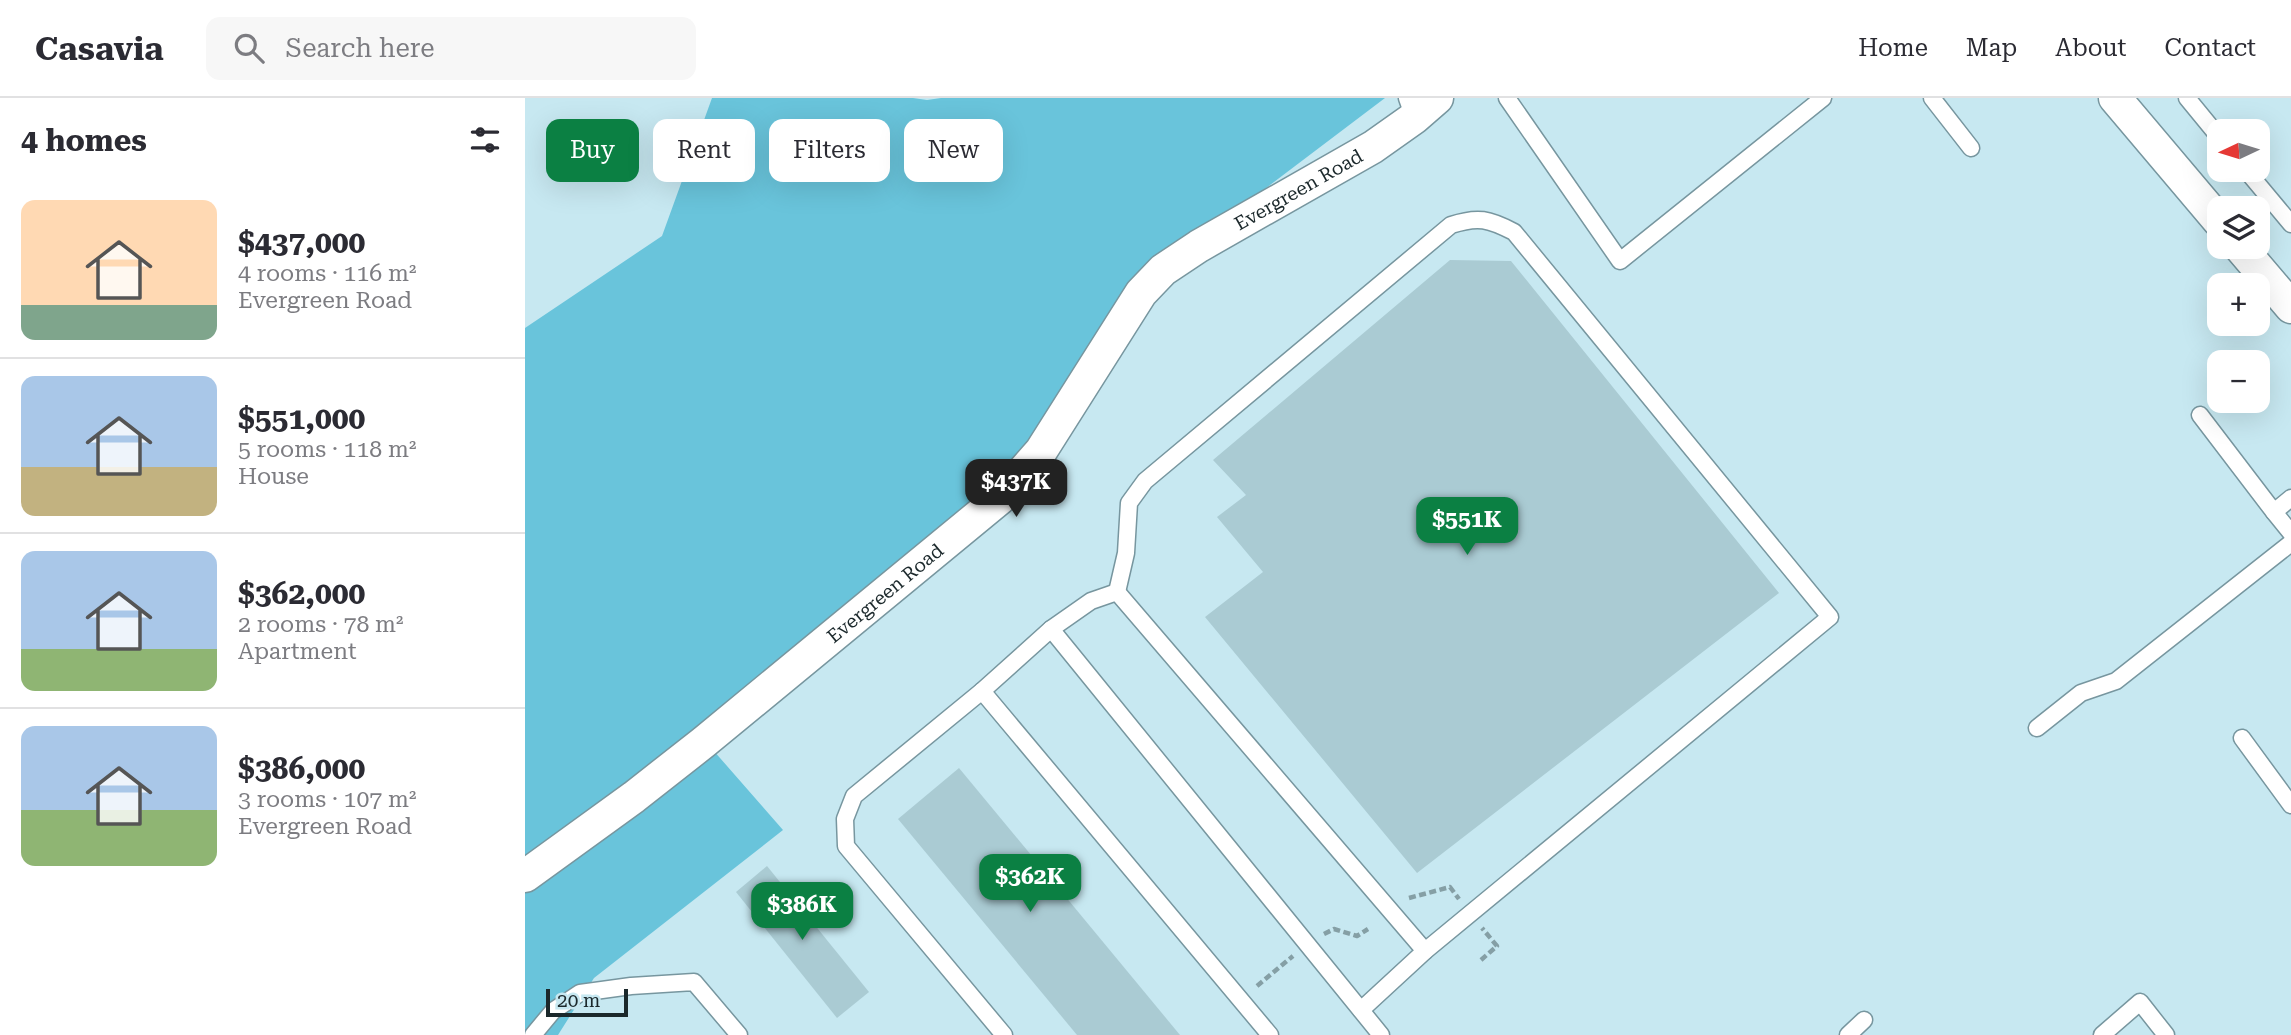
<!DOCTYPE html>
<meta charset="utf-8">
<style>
:root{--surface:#fff;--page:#f7f7f7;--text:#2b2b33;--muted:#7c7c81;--line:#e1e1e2;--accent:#0b8043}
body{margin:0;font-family:"Roboto Serif",serif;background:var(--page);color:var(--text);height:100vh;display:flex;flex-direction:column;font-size:26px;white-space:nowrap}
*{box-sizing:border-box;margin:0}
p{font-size:23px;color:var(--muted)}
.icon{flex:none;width:38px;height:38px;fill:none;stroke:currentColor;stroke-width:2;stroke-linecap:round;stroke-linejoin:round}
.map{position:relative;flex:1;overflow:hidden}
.sheet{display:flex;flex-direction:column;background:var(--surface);width:525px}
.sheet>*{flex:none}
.banner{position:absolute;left:21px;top:21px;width:665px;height:63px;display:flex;gap:14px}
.needle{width:46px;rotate:266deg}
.tools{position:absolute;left:1682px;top:21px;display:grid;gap:14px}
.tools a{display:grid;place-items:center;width:63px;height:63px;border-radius:14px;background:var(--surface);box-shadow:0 7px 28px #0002;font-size:35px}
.scale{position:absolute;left:21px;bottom:18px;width:82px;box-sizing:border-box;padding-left:7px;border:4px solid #1b282b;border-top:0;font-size:19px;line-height:24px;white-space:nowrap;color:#1b282b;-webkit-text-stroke:5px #c7e8f1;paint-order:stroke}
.price{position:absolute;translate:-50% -60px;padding:0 16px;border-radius:14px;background:var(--accent);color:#fff;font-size:23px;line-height:46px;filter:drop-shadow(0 2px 4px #0008)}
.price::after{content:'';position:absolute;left:50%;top:42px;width:21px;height:16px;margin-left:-10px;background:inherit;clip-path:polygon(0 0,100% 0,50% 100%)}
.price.current{background:#222;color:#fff}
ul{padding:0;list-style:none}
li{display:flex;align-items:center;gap:21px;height:175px;padding:0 21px}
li+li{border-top:2px solid var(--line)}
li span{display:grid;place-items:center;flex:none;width:196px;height:140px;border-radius:14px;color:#555}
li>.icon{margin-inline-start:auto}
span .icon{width:84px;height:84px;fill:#fffc;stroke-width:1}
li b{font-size:30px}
h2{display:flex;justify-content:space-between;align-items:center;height:84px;padding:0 21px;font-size:30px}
.pill{padding:0 24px;border-radius:14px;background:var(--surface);box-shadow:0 7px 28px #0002;font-size:24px;line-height:63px}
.pill.current{background:var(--accent);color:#fff}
header{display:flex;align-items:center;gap:42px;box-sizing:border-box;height:98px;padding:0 35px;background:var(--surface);border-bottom:2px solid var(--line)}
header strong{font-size:33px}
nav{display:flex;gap:38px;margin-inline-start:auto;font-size:24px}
.search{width:490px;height:63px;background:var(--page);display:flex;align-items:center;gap:18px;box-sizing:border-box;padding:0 24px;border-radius:14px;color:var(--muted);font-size:26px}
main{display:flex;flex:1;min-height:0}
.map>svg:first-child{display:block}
.green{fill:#69c4db}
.building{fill:#aacbd3}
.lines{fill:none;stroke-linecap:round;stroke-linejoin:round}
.service-casing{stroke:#77969f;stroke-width:19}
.minor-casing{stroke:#77969f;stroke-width:35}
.path{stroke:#859fa5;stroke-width:4.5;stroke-dasharray:7 3.5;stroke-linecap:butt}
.service{stroke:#fff;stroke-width:16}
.minor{stroke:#fff;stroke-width:32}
.labels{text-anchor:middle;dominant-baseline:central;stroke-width:5;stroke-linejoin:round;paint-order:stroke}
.street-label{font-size:19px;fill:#1b282b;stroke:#c7e8f1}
</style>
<header>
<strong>Casavia</strong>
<div class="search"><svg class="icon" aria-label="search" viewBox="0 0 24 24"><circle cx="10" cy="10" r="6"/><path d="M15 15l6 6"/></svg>Search here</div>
<nav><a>Home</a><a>Map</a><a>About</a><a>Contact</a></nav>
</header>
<main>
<section class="sheet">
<h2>4 homes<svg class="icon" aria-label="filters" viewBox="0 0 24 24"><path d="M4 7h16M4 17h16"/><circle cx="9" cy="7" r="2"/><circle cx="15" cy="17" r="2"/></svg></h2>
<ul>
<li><span style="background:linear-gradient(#ffd9b3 75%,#7fa58c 0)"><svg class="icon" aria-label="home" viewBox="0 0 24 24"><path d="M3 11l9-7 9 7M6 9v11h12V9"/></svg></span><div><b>$437,000</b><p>4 rooms · 116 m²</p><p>Evergreen Road</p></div></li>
<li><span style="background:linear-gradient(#a9c7e8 65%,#c2b280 0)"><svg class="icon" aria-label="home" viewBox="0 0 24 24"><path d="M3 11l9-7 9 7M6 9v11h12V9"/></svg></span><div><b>$551,000</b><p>5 rooms · 118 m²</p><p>House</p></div></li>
<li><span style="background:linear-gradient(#a9c7e8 70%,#8fb573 0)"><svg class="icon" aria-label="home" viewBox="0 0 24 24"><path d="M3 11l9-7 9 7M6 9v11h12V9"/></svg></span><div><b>$362,000</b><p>2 rooms · 78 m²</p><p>Apartment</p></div></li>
<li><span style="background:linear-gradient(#a9c7e8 60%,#8fb573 0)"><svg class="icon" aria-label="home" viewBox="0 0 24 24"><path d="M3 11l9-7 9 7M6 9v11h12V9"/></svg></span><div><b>$386,000</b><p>3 rooms · 107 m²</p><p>Evergreen Road</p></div></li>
</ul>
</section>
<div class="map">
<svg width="1766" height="937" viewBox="0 0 1766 937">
<rect width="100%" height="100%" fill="#c7e8f1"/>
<polygon class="green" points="187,0 388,0 402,2 416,0 860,0 625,178 477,399 181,644 258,732 69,880 33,937 0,937 0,230 137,138"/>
<g class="building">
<polygon points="925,162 986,163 1254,495 892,775 680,519 738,474 692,419 721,397 688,362"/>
<polygon points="434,670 655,937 552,937 373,721"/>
<polygon points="242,768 344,894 312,920 211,794"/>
</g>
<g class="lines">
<g class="service-casing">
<g id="service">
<polyline points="882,0 889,20"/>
<polyline points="982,0 1095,163 1298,0"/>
<polyline points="1407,0 1446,50"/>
<polyline points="1662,0 1694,39"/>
<polyline points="1721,72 1766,126"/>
<polyline points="1675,317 1749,414 1766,400"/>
<polyline points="1749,414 1766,435"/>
<path d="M592,494L601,455L604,405L620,383L926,127C953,118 964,121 989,134L1305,519L900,853L836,912"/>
<polyline points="592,494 900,853"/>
<polyline points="526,531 856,937"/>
<polyline points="457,593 745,937"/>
<polyline points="1512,630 1556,595 1591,583 1766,445"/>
<polyline points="1717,640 1766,707"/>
<polyline points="8,937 28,913 55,895 106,888 169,884 214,937"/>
<polyline points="479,937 321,748 320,721 329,698 457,593 526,531 566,503 592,494"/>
<polyline points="1323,937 1339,922"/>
<polyline points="1577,937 1615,904 1641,937"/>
</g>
</g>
<g class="minor-casing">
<g id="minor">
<polyline points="1590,0 1694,123"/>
<polyline points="1715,149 1766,209"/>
<path id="s1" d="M0,778L109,699L179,644L474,401L516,353L616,195L638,172L674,148L848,49L889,20L912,0"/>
</g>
</g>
<g class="path">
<polyline points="884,800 925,789 934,801"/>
<polyline points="799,836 809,831 832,838 843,831"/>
<polyline points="956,862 972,848 957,830"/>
<polyline points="732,888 768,858"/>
</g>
<use href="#service" class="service"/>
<use href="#minor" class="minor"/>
</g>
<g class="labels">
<g class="street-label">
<text stroke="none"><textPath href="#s1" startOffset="1046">Evergreen Road</textPath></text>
<text stroke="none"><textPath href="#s1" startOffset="458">Evergreen Road</textPath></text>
</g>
</g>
</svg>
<div class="tools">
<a><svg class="needle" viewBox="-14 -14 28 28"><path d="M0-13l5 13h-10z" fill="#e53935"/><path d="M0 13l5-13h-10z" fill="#7c7c81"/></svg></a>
<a><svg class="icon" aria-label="layers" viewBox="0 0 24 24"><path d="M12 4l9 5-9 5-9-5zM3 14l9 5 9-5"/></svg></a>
<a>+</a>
<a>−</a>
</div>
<div class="scale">20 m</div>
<b class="price current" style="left:491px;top:421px">$437K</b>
<b class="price" style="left:942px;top:459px">$551K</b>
<b class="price" style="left:505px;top:816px">$362K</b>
<b class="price" style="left:277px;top:844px">$386K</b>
<div class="banner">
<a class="pill current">Buy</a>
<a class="pill">Rent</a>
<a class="pill">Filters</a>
<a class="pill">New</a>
</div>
</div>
</main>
